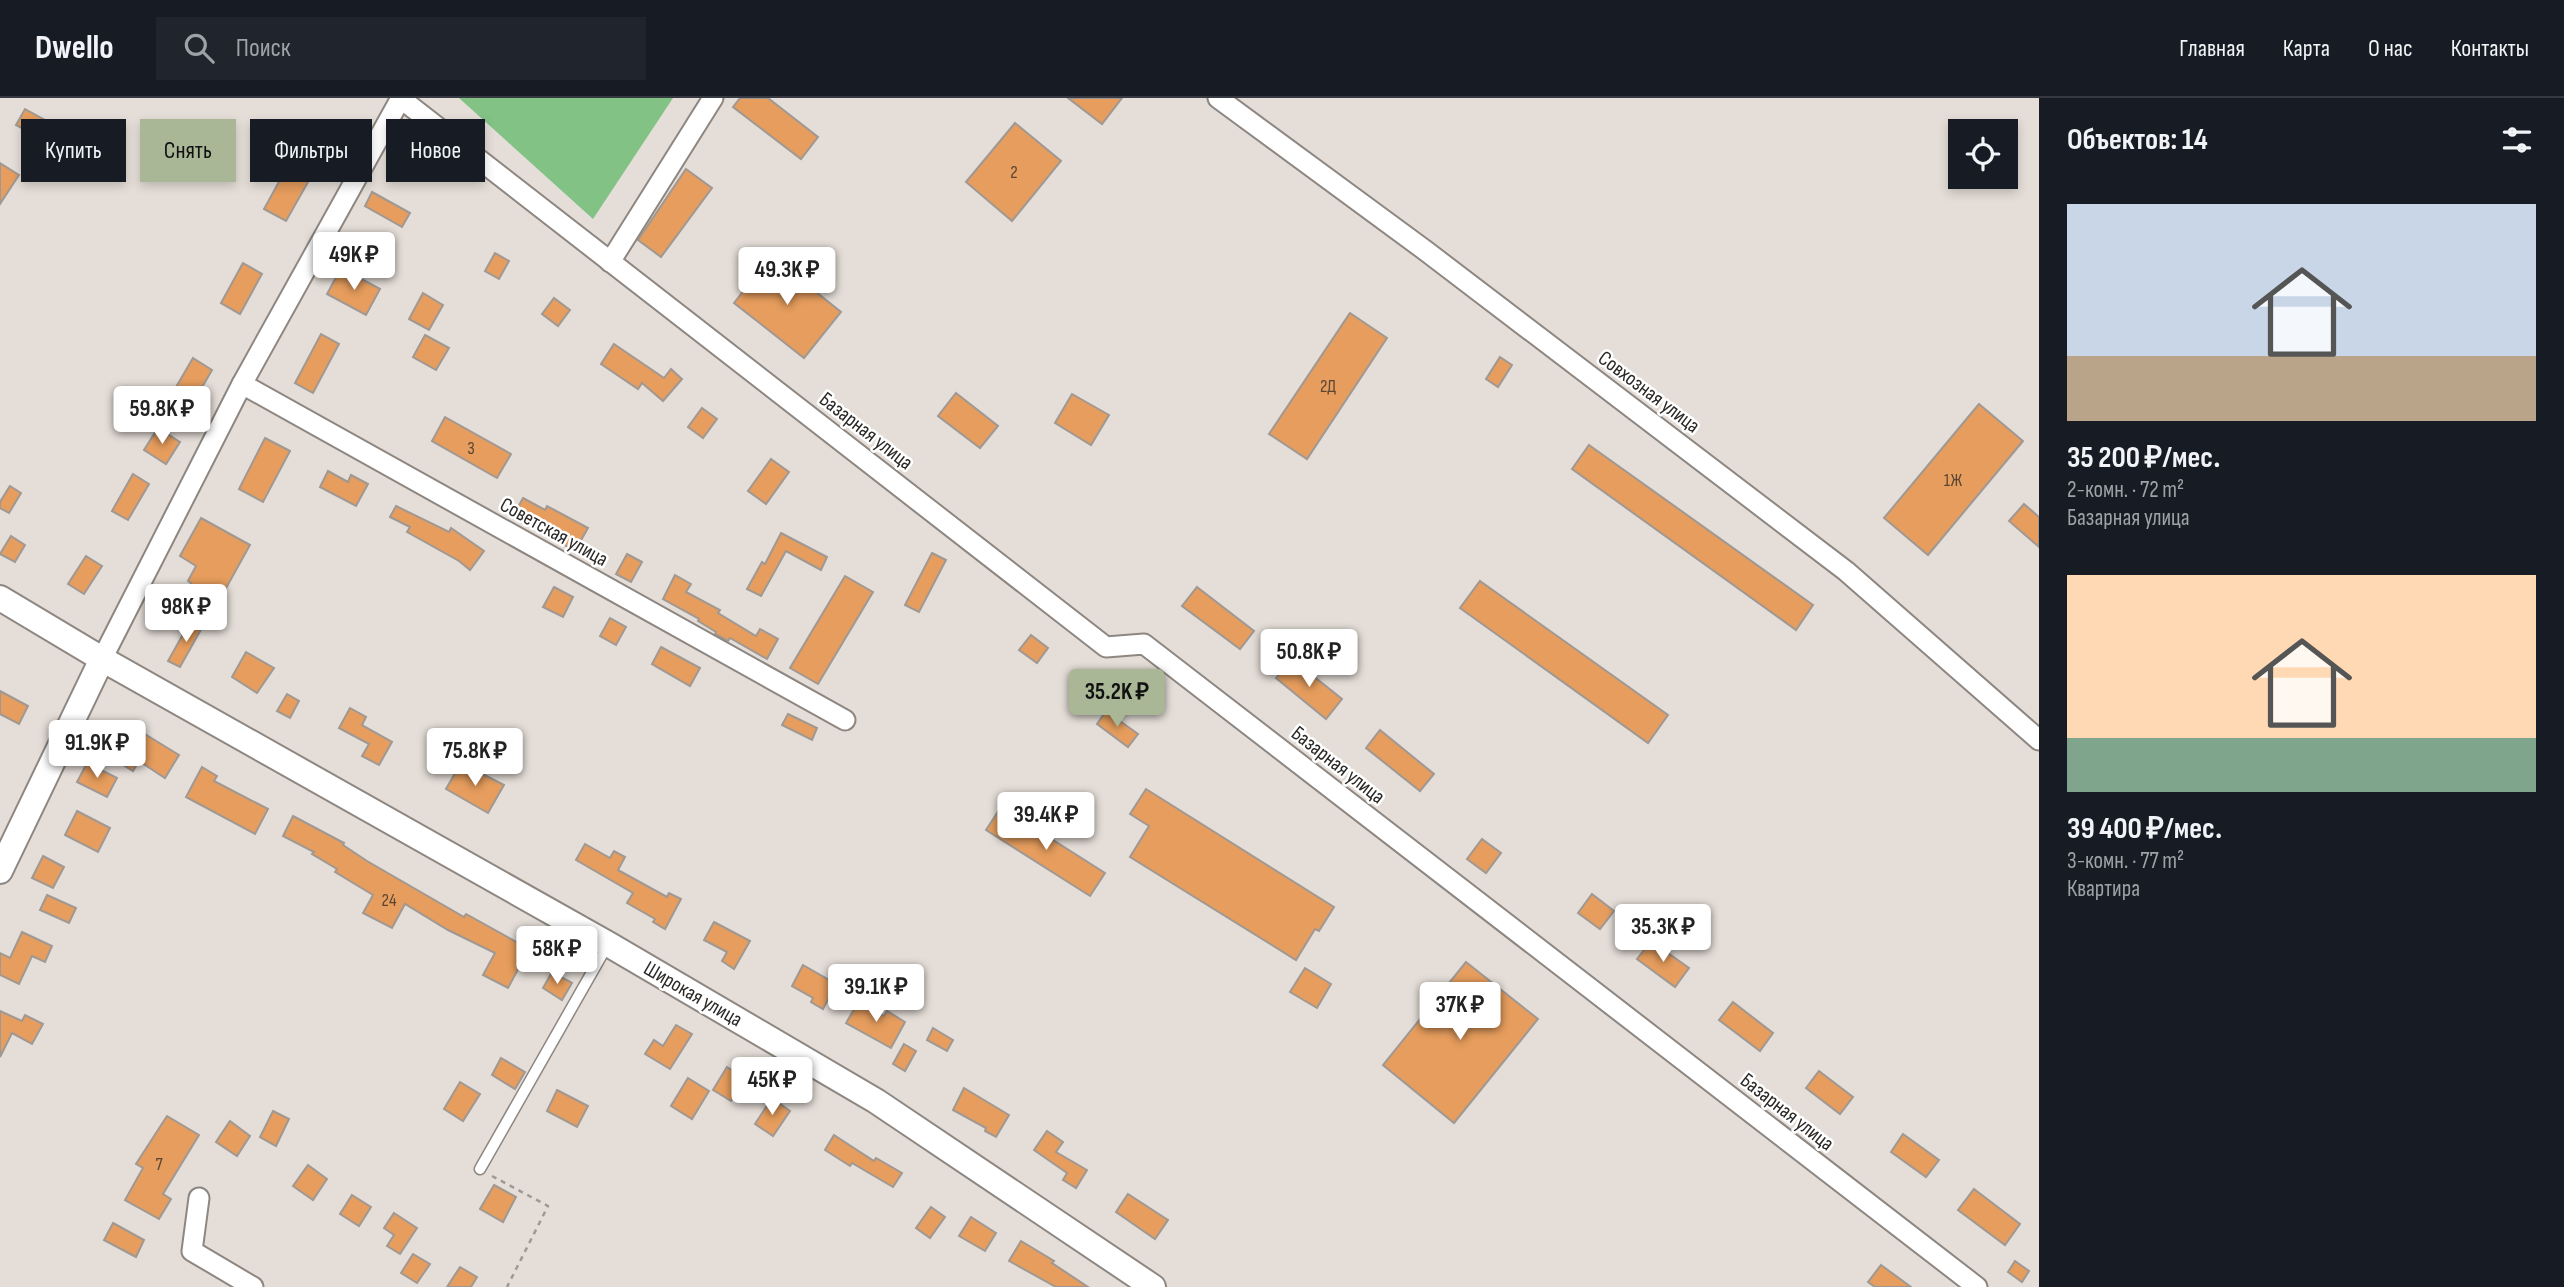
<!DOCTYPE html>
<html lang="ru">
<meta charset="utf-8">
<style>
:root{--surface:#171b24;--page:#20242c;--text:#f1f3f6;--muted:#9ea1a6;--line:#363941;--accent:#a9b796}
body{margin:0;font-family:"Sofia Sans Condensed",sans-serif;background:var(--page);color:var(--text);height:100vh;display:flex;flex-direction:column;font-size:26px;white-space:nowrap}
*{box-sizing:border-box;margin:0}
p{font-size:23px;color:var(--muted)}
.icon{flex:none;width:38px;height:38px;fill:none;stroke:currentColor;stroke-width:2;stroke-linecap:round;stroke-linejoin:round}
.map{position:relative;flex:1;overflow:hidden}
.side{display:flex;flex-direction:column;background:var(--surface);width:525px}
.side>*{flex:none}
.guide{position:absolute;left:21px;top:21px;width:665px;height:63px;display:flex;gap:14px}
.tools{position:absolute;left:1948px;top:21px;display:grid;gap:14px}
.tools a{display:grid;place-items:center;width:70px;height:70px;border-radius:0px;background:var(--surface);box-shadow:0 4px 10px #0003;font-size:35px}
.price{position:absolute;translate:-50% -60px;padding:0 16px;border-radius:7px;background:#fff;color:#222;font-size:23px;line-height:46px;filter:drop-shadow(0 2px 4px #0008)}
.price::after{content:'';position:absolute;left:50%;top:42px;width:21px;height:16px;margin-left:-10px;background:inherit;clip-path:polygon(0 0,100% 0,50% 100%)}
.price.on{background:var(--accent);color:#111}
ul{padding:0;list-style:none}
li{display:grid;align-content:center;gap:14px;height:371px;padding:0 28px}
li span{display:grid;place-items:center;height:217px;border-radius:0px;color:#555}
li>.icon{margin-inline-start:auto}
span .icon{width:126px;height:126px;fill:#fffc;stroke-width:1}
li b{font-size:30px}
h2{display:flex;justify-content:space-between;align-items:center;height:84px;padding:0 28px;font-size:30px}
.pill{padding:0 24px;border-radius:0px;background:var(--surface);box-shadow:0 4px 10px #0003;font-size:24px;line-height:63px}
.pill.on{background:var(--accent);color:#111}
header{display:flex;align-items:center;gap:42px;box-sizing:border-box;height:98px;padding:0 35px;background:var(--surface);border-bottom:2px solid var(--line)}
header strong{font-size:33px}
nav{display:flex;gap:38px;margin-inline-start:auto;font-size:24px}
.search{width:490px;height:63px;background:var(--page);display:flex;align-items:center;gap:18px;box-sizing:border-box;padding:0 24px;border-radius:0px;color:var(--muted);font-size:26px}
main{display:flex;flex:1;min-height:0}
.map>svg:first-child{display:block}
.green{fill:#82c285}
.building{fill:#e69d5d;stroke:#9f9893;stroke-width:2}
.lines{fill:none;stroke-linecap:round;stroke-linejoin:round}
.service-casing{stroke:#8d8681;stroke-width:13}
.minor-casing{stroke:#8d8681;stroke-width:23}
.tertiary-casing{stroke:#8d8681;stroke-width:28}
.path{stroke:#9e9994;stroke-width:2.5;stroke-dasharray:5 5;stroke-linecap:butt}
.service{stroke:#fff;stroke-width:10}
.minor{stroke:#fff;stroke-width:19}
.tertiary{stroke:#fff;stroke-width:24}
.labels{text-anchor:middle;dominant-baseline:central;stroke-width:5;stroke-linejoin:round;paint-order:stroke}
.number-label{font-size:18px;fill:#5a4634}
.street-label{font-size:21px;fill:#2b2927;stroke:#fff}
</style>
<header>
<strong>Dwello</strong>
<div class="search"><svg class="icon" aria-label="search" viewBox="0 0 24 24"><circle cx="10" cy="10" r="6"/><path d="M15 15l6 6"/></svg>Поиск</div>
<nav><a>Главная</a><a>Карта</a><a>О нас</a><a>Контакты</a></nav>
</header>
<main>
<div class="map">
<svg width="2039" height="1189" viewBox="0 0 2039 1189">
<rect width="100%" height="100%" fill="#e5ded8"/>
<polygon class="green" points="459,0 673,0 593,121"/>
<g class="building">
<polygon points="740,0 768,0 818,39 801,61 733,9"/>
<polygon points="1068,0 1122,0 1102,26"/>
<polygon points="25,11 52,26 44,42 16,27"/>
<polygon points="1015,25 1061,63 1012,123 966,84"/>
<polygon points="0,65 19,77 0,106"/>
<polygon points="286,71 308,84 286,123 264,111"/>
<polygon points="686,71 712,90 661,159 638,142"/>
<polygon points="372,94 410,115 402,129 365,108"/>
<polygon points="495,155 509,163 499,181 485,173"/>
<polygon points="771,158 841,214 804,260 734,205"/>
<polygon points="243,165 262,176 240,216 221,205"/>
<polygon points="341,170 380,191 366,217 327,196"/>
<polygon points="423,195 443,207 429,232 409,221"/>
<polygon points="554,200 570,212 558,228 542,216"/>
<polygon points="1350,215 1387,240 1307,361 1269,336"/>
<polygon points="321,236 339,246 313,295 295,285"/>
<polygon points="425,237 449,250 436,272 413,259"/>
<polygon points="614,246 664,280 671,271 682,281 663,303 642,285 638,291 601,266"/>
<polygon points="1500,259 1512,267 1498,289 1486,281"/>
<polygon points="193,260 212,272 189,312 169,301"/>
<polygon points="956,295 998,328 980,350 938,318"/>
<polygon points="1072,296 1109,317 1091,347 1055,325"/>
<polygon points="1979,306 2023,343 1928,457 1884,420"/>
<polygon points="702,310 717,321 703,340 688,329"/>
<polygon points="445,319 511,356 497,380 432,343"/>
<polygon points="158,330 180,344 166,366 144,352"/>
<polygon points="265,340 290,353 263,404 239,391"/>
<polygon points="1589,347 1813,507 1796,532 1572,371"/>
<polygon points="771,361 789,374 766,406 748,393"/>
<polygon points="328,373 348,384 351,377 368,386 356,408 320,389"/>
<polygon points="133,376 149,386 128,422 112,413"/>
<polygon points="10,388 21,395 9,415 0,410 0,404"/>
<polygon points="523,400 545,412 547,408 588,430 575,453 513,418"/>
<polygon points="2024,406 2039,419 2039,449 2009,423"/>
<polygon points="396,408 449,434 451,430 484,453 470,472 459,463 407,434 410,429 390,419"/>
<polygon points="201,420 250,447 220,501 216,499 206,515 182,501 191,485 188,483 196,468 180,458"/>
<polygon points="781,435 827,459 821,472 786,453 761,498 747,491 762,464 765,466"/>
<polygon points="11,438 25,447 15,464 0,456"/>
<polygon points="932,455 946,462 919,514 905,507"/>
<polygon points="627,456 642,464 631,484 616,476"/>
<polygon points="86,458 102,468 84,496 68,486"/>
<polygon points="675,477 691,486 686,494 720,512 718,515 756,538 760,531 778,541 767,561 730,540 728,543 715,536 716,534 698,523 699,521 663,501"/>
<polygon points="845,478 873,494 818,586 790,570"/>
<polygon points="1480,483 1668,617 1648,645 1460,510"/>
<polygon points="554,489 573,499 563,519 543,509"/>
<polygon points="1197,489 1254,533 1240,551 1182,508"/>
<polygon points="610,520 626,529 616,547 600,538"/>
<polygon points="191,522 203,528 180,569 168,563"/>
<polygon points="1031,537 1048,550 1037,565 1019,552"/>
<polygon points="661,549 700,570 690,588 652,566"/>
<polygon points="246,554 274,570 257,595 232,579"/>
<polygon points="1292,561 1342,601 1326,621 1276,580"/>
<polygon points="0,593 28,608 19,626 0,616"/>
<polygon points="287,596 299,603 290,620 277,613"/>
<polygon points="350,610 366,619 362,627 392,644 379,667 362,658 369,646 339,630"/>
<polygon points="1106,613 1138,636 1128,649 1097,626"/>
<polygon points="788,616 817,630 812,642 782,627"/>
<polygon points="1380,632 1434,676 1420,693 1366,650"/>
<polygon points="140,633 179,657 165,680 139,663 133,673 120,665"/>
<polygon points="87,665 117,680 107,699 77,684"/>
<polygon points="461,665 504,687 488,715 446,691"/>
<polygon points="202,669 217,678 214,683 268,711 255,736 186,699"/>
<polygon points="1146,691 1334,809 1319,833 1315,831 1296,862 1130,759 1149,728 1130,716"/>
<polygon points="1001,709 1105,775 1090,798 986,732"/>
<polygon points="77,713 110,730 98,754 65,737"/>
<polygon points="293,718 344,745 343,747 367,763 464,819 466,816 529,851 508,890 483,877 495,855 448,832 405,806 392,830 363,815 373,797 335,774 337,771 312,756 314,754 283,738"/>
<polygon points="1482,741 1501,755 1486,775 1467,761"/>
<polygon points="585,746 610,760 614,753 625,759 618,772 667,799 669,795 681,801 665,831 653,824 655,821 627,805 633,795 576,762"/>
<polygon points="43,758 64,769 53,790 32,780"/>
<polygon points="1592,796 1614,813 1600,831 1578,815"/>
<polygon points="47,797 76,810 69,825 40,812"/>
<polygon points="714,824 750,843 734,871 722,863 727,854 704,842"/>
<polygon points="22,834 52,848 45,864 32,858 19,886 0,877 0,855 10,860"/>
<polygon points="1651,843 1689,870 1675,889 1637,861"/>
<polygon points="1466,864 1538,921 1454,1025 1383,967"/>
<polygon points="803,867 836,886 823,911 811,904 813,900 792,888"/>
<polygon points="1305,870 1331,886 1317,910 1290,894"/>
<polygon points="552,874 572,885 562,902 543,890"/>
<polygon points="859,903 884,918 887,913 905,924 891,950 846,925"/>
<polygon points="1733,904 1773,935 1760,953 1719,922"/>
<polygon points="0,913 22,923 25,917 43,926 32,946 12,935 0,959"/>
<polygon points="676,927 692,936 670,971 645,956 654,942 663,948"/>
<polygon points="933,930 953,942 947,953 927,942"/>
<polygon points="904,946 916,953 905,973 893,966"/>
<polygon points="501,960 525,974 515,991 492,977"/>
<polygon points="727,969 746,981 731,1003 713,992"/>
<polygon points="1819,973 1853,999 1840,1016 1806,990"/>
<polygon points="688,980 709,993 692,1021 671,1008"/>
<polygon points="460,984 480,996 463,1023 444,1011"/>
<polygon points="964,990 1009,1017 996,1039 985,1033 986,1030 953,1012"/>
<polygon points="557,992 588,1008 577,1029 547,1013"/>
<polygon points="772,1000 790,1013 773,1038 755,1026"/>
<polygon points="273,1013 289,1021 276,1048 260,1039"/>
<polygon points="167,1018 199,1037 163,1096 171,1101 159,1121 125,1102 143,1070 136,1066"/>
<polygon points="230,1023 250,1038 237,1058 216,1044"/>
<polygon points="1047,1033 1063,1044 1056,1054 1087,1072 1076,1090 1063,1082 1067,1075 1034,1052"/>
<polygon points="1903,1036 1939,1062 1926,1079 1891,1054"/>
<polygon points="834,1037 874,1063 876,1060 902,1075 893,1089 852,1065 850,1068 825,1052"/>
<polygon points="308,1067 327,1081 313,1102 293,1088"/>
<polygon points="494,1087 516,1099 503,1124 480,1111"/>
<polygon points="1974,1091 2020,1126 2005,1147 1958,1112"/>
<polygon points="1128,1096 1168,1122 1155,1141 1116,1114"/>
<polygon points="352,1097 371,1109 359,1128 340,1116"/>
<polygon points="931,1109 945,1119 930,1140 916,1130"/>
<polygon points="394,1115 417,1130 400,1156 387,1148 394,1137 384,1130"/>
<polygon points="971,1119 996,1135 985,1153 959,1138"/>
<polygon points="113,1125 144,1142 136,1159 104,1142"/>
<polygon points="1021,1143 1054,1163 1052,1165 1088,1189 1056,1189 1009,1163"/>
<polygon points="413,1156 430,1166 417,1185 401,1175"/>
<polygon points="2015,1163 2029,1173 2022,1184 2008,1174"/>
<polygon points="1881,1167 1911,1189 1875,1189 1868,1184"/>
<polygon points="460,1169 477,1179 471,1189 447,1189"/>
</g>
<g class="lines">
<g class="service-casing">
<polyline id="service" points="480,1071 608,846"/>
</g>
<g class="minor-casing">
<g id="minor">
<polyline points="400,0 1106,549 1144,546 1977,1189"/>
<polyline points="1218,0 1426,153 1846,473 2039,642"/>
<polyline points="610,164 713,0"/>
<polyline points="242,286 845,622"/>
<polyline points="102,561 242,286 401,0"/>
<polyline points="199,1100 192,1153 253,1189"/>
</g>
</g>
<g class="tertiary-casing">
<g id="tertiary">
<polyline points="0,500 102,561 608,846 876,1003 1153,1189"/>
<polyline points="0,773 102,561"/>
</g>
</g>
<polyline class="path" points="492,1078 548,1108 507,1189"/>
<use href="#service" class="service"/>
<use href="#minor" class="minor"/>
<use href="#tertiary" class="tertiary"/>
</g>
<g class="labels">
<g class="number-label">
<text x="1014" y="74">2</text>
<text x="1328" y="288">2Д</text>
<text x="471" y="350">3</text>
<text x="1953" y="382">1Ж</text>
<text x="389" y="802">24</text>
<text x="159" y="1066">7</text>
</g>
<g class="street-label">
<text transform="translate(1649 294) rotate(37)">Совхозная улица</text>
<text transform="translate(866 333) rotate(38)">Базарная улица</text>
<text transform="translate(554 434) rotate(29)">Советская улица</text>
<text transform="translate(1338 667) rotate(38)">Базарная улица</text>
<text transform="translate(693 896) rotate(30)">Широкая улица</text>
<text transform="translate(1787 1014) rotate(38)">Базарная улица</text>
</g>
</g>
</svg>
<div class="tools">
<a><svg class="icon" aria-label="locate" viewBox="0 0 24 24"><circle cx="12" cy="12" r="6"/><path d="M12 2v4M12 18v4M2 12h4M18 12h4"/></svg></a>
</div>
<b class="price" style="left:354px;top:194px">49K ₽</b>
<b class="price" style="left:787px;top:209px">49.3K ₽</b>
<b class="price" style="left:162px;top:348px">59.8K ₽</b>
<b class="price" style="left:186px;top:546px">98K ₽</b>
<b class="price" style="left:1309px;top:591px">50.8K ₽</b>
<b class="price on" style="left:1117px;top:631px">35.2K ₽</b>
<b class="price" style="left:97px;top:682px">91.9K ₽</b>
<b class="price" style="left:475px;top:690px">75.8K ₽</b>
<b class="price" style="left:1046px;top:754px">39.4K ₽</b>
<b class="price" style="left:1663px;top:866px">35.3K ₽</b>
<b class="price" style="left:557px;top:888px">58K ₽</b>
<b class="price" style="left:876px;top:926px">39.1K ₽</b>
<b class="price" style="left:1460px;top:944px">37K ₽</b>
<b class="price" style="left:772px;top:1019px">45K ₽</b>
<div class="guide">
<a class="pill">Купить</a>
<a class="pill on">Снять</a>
<a class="pill">Фильтры</a>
<a class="pill">Новое</a>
</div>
</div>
<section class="side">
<h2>Объектов: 14<svg class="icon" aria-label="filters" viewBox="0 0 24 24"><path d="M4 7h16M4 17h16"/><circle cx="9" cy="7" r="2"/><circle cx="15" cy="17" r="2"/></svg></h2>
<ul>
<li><span style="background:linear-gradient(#c9d6e8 70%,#b9a48a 0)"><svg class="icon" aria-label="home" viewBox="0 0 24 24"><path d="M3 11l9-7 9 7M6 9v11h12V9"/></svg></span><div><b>35 200 ₽/мес.</b><p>2-комн. · 72 m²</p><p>Базарная улица</p></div></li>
<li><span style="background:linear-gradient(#ffd9b3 75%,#7fa58c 0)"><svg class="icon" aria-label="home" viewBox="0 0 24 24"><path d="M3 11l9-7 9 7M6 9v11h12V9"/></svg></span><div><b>39 400 ₽/мес.</b><p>3-комн. · 77 m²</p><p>Квартира</p></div></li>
</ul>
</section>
</main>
